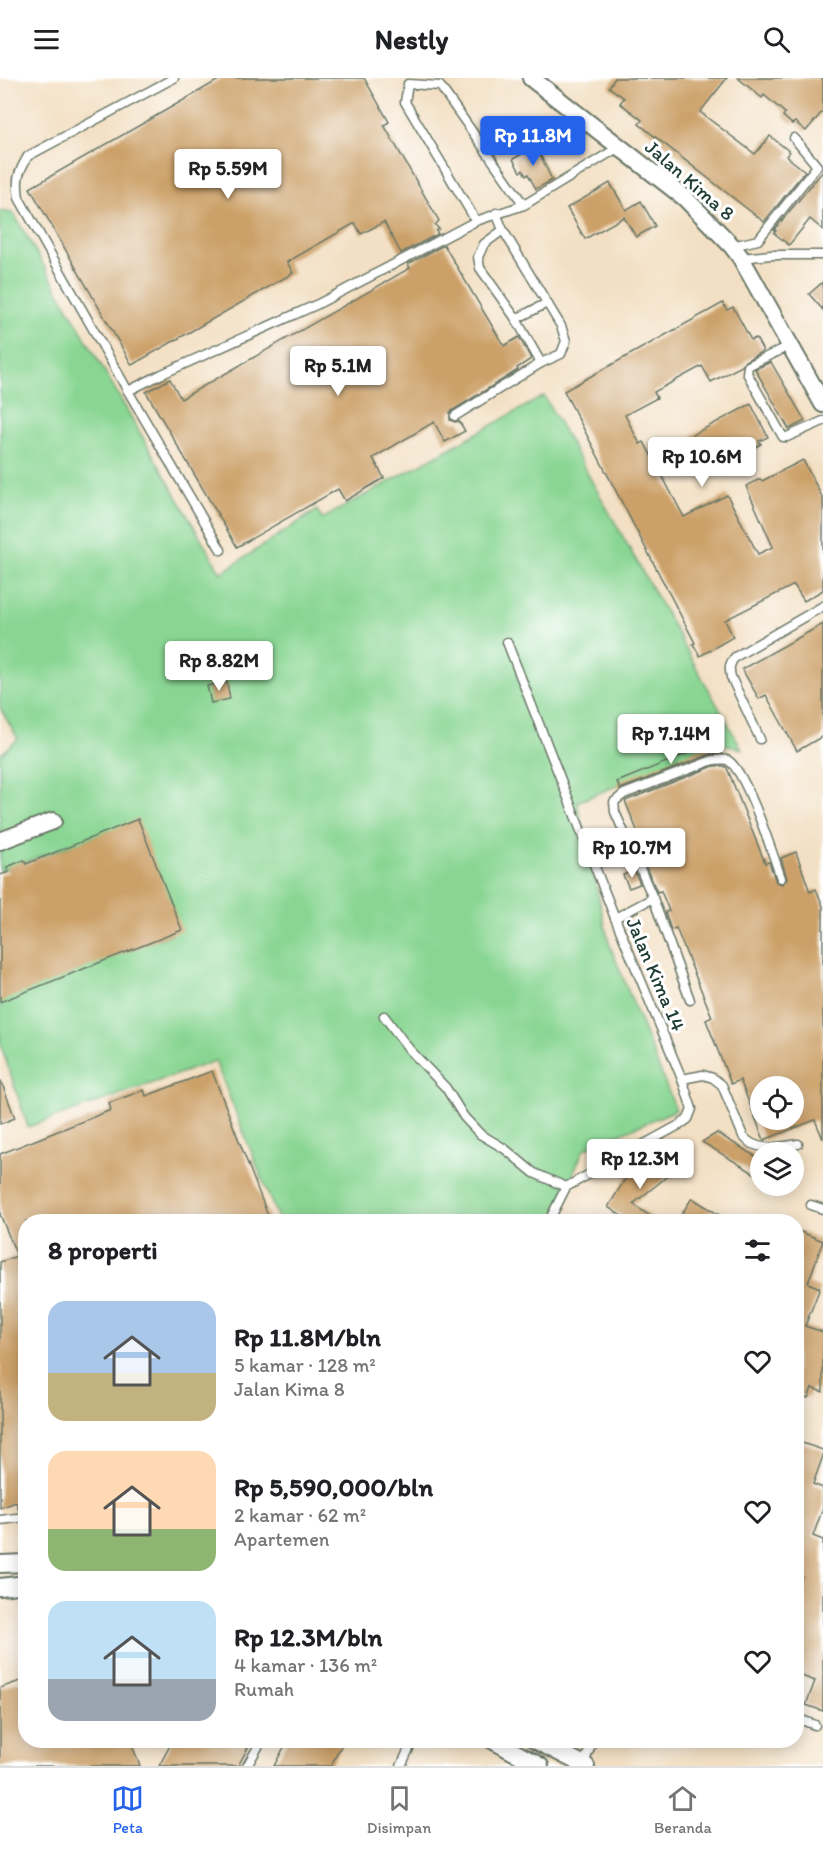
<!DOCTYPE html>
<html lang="id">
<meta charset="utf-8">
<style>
:root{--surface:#fff;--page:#f2f2f2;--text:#202124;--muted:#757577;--line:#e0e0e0;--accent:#2563eb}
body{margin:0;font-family:Itim,sans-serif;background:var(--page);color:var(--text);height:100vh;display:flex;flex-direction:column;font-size:22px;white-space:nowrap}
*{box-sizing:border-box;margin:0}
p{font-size:20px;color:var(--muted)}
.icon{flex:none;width:33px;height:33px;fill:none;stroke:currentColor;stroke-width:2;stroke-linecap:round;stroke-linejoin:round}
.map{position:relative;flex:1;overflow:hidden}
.drawer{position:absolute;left:18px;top:1136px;width:786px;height:534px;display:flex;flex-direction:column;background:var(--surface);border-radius:24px;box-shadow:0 3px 15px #0003}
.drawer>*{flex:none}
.fabs{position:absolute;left:750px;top:998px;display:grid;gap:12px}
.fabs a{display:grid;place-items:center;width:54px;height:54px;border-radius:50%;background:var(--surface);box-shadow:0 3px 15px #0003;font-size:30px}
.price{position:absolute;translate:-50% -51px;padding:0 14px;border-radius:6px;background:#fff;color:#222;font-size:20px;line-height:39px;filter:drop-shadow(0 2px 3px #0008)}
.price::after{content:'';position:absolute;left:50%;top:36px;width:18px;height:14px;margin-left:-9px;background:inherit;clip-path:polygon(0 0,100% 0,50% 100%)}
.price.current{background:var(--accent);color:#fff}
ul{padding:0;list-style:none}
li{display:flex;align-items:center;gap:18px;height:150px;padding:0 30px}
li span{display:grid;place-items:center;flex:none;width:168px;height:120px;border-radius:18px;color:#555}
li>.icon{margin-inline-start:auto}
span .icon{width:72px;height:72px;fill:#fffc;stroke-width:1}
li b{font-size:26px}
h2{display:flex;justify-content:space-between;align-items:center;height:72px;padding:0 30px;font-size:26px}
header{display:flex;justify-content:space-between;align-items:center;height:78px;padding:0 30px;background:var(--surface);font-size:27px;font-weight:700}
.menu{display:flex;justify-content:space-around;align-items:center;height:84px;border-top:2px solid var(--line);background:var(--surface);font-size:16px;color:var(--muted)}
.menu a{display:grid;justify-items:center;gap:3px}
.menu .current{color:var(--accent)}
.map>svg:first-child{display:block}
.green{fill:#89d693;stroke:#548a64;stroke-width:1.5}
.building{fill:#cca169;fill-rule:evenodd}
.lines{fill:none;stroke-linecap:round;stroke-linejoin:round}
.lane-casing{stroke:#697666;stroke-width:11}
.street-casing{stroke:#697666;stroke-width:20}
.lane{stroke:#fff;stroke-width:8}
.street{stroke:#fff;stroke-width:16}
.labels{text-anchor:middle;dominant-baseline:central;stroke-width:6;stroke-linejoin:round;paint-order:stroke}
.street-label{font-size:20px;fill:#1f3d34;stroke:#fff}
</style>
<header><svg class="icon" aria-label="menu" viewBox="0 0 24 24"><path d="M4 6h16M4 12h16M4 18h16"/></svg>Nestly<svg class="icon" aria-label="search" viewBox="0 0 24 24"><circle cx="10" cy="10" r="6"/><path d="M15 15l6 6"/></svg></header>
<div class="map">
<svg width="823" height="1688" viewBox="0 0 823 1688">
<rect width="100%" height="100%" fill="#fff"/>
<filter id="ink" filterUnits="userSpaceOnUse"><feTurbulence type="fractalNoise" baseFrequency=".0167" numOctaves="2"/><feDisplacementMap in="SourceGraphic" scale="12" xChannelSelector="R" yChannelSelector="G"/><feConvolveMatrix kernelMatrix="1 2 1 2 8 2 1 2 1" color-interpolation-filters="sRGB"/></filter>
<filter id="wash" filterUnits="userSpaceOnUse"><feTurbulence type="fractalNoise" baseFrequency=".008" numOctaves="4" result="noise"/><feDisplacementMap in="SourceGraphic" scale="24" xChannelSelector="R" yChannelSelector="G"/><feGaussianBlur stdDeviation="1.35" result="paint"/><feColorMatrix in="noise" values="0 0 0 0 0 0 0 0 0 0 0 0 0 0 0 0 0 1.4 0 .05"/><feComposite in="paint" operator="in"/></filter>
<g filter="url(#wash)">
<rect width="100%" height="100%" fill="#f3e0c4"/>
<polygon class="green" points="0,132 14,136 221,495 317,432 322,441 544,318 742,671 721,665 577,724 609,865 676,1032 584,1071 552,1143 279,1143 215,983 28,1049 0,965 0,921 172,856 134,745 0,793 0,677 18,661 0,630"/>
<g id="blocks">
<g class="building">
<polygon points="222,0 364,0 389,44 384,47 439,143 435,147 439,151 436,153 438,156 401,175 384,144 361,156 355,145 287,184 293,195 132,287 30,110"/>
<polygon points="615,0 727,0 700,34 755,76 770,58 790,74 786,78 805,93 764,144 639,46 642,42 620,25 624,20 609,9"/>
<polygon points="738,0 823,0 823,33 806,53 795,44 792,46 783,38 785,35 764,17 762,20"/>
<polygon points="551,46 557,56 541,66 535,56"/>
<polygon points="536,68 552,102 536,111 528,96 526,98 523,92 520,94 513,81"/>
<polygon points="823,93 823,152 810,141 789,167 774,155 776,153 774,152"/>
<polygon points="610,105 626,132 641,123 655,148 636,159 624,139 585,161 567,130"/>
<polygon points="444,167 504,268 519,259 531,281 517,290 518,292 450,334 450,342 455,344 459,343 465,353 445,364 434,344 373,380 384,400 345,423 338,411 237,469 146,314 170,301 181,321 410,190 408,186"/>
<polygon points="823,204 823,232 809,216"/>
<polygon points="723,225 727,232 733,229 751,262 756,260 763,273 745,283 742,288 711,304 702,288 654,314 657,320 625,337 640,366 644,364 684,439 727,417 758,476 773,469 746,408 760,401 762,403 803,382 823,421 823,512 804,523 794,507 725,542 733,559 700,578 693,566 695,565 564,313"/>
<polygon points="771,284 805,343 789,351 755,291"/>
<polygon points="751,326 768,359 759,363 761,366 750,372 748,369 709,389 692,357"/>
<polygon points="823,546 823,658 797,673 766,617 759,621 742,591"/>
<polygon points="227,604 230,621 211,625 207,608"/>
<polygon points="716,664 721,675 711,676 620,711 617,704"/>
<path d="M714,688H724L727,690L765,785L769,784L776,804L782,806L787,801L781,780L796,774L810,814L816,811L823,828V1061L815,1042L764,1062L740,1002L731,1006L706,942L712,939L676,850L671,852L665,834L669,833L661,813L657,814L645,786L650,784L625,723ZM760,1008H794V1041H760Z"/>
<polygon points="138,741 182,852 0,924 0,797 9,794 7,789 24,782 26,786"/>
<polygon points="634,792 640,806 629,810 623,797"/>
<polygon points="212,993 270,1143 26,1143 26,1433 19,1433 16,1424 0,1430 0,1184 17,1178 0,1136 0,1076 111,1032 109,1025 144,1012 146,1018"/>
<polygon points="1,1003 15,1040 0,1046 0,1004"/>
<polygon points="717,1055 760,1081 760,1099 702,1064"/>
<polygon points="670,1079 679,1089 633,1126 657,1143 629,1143 608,1129 627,1098"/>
<polygon points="692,1120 729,1143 677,1143"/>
<polygon points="796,1152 823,1163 808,1205 820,1210 805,1248 823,1254 823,1314 812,1310 808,1320 796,1316"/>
<polygon points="796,1363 823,1372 823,1378 813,1406 823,1410 823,1430 813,1458 823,1462 823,1633 806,1627 815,1603 796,1596 796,1512 802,1498 796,1496"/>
<polygon points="26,1601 26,1662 130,1662 140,1688 0,1688 0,1610"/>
<polygon points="173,1662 252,1662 238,1688 159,1688"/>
<polygon points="288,1662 344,1662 331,1688 274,1688"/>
</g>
</g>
</g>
<g filter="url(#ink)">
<use href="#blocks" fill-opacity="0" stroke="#697666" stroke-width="1.5"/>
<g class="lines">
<g class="lane-casing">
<g id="lane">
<path d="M174,0L28,78C18,95 16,100 19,120L128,313L162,296L318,226L476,143"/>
<polyline points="524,127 476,143 405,24 408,6 440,8 524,127 619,69"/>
<polyline points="503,152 484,166 478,179 480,190 516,241 541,285"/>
<polyline points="732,168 758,162 817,88 794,60"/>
<polyline points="741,180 771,177 823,177"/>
<polyline points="516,241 547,225"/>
<polyline points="791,267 754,285 748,288 747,295 783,359 787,359 823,343"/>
<polyline points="128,313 221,472"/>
<polyline points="455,338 541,285 561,276 566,263 561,248 503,152 496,135"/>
<polyline points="507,564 615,840 682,1001 692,1031 688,1041 681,1046 566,1109 549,1143"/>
<path d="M760,661L731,599C729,590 729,586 735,579L823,528"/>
<polyline points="653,820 690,922"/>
<path d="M615,840L653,820L615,734L614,724L624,716L713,682C717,682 724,681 727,682C745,689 774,780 781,800"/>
<polyline points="384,938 409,971 446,1010 464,1039 480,1056 505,1071 534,1095 566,1109"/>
<path d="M682,1001L703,997L713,1000L722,1007L743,1058C756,1075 779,1069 798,1066"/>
<polyline points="811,1127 823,1131"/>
<polyline points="0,1442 26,1439"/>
<polyline points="796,1640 815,1647"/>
<polyline points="247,1688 262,1662"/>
<polyline points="401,1688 413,1662"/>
<polyline points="583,1688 593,1662"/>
</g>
</g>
<g class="street-casing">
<g id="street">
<polyline points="531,0 685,120 732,168 741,180 823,326"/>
<polyline points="0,763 53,743"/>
<polyline points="0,1486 26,1485"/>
<polyline points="0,1509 26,1506"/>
<polyline points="492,1662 540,1688"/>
<polyline points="535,1662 586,1688"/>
</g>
</g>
<use href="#lane" class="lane"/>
<use href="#street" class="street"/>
</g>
</g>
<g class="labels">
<g class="street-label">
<text transform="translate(690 102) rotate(41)">Jalan Kima 8</text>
<text transform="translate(656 896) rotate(67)">Jalan Kima 14</text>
</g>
</g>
</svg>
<div class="fabs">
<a><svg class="icon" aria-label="locate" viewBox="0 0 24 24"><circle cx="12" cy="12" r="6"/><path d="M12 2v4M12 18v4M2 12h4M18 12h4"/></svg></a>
<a><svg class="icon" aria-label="layers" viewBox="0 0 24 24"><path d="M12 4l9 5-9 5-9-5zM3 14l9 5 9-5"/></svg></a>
</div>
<b class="price current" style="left:533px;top:89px">Rp 11.8M</b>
<b class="price" style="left:228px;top:122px">Rp 5.59M</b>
<b class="price" style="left:338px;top:319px">Rp 5.1M</b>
<b class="price" style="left:702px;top:410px">Rp 10.6M</b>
<b class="price" style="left:219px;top:614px">Rp 8.82M</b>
<b class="price" style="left:671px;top:687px">Rp 7.14M</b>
<b class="price" style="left:632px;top:801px">Rp 10.7M</b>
<b class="price" style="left:640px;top:1112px">Rp 12.3M</b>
<section class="drawer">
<h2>8 properti<svg class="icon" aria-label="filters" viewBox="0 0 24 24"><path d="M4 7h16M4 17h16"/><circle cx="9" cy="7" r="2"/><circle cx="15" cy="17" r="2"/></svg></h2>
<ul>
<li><span style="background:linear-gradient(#a9c7e8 60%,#c2b280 0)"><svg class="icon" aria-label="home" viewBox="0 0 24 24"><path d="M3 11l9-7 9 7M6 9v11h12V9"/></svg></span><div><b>Rp 11.8M/bln</b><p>5 kamar · 128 m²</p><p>Jalan Kima 8</p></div><svg class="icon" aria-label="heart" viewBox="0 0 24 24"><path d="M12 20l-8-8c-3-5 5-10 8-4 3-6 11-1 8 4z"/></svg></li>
<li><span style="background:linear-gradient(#ffd9b3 65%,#8fb573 0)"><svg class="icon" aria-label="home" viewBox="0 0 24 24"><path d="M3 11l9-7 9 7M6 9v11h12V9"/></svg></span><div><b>Rp 5,590,000/bln</b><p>2 kamar · 62 m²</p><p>Apartemen</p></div><svg class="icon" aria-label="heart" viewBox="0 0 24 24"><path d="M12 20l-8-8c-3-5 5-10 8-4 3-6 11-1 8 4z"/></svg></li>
<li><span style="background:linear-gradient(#bfe0f5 65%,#9aa5b1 0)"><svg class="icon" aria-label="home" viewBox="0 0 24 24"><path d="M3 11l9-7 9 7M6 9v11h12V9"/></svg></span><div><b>Rp 12.3M/bln</b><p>4 kamar · 136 m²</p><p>Rumah</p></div><svg class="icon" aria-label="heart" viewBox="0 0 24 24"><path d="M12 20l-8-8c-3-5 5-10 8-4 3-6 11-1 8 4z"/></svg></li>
</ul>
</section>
</div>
<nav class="menu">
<a class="current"><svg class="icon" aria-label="map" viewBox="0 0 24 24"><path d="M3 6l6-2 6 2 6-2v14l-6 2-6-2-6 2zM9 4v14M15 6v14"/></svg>Peta</a>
<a><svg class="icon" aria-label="saved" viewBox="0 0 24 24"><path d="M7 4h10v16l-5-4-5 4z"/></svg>Disimpan</a>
<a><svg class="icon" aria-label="home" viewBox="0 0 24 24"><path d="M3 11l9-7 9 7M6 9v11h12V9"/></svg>Beranda</a>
</nav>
